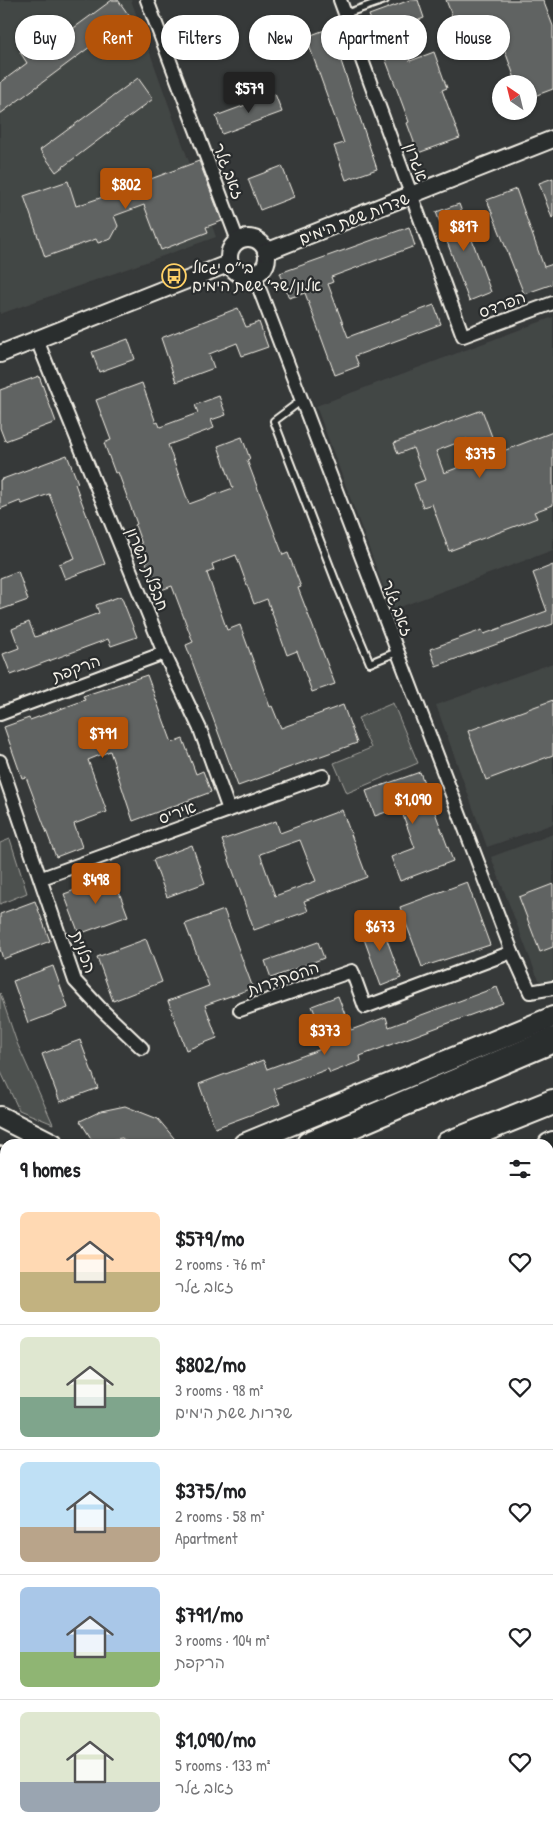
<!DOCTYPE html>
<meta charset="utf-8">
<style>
:root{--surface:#fff;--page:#f6f6f6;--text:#202124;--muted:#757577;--line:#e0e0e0;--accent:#b45309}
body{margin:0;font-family:"Patrick Hand","Playpen Sans Hebrew",sans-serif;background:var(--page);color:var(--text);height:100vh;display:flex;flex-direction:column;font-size:19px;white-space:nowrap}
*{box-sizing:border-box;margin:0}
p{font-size:16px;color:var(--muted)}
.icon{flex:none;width:28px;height:28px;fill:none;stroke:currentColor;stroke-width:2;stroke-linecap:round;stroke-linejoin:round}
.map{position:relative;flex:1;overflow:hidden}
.sheet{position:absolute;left:0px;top:1139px;width:554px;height:696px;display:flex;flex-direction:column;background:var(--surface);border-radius:15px 15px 0 0;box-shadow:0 1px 4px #0004}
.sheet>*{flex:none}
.banner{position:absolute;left:15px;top:15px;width:524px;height:45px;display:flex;gap:10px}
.needle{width:32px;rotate:325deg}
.buttons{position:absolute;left:492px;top:75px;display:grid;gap:10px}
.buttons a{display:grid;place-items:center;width:45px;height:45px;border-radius:50%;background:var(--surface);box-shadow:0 1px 4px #0004;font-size:25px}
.price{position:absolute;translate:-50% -42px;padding:0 11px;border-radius:5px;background:var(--accent);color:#fff;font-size:16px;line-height:32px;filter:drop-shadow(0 1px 2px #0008)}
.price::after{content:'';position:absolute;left:50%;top:30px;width:15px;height:11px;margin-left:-8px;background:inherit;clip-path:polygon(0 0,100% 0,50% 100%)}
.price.on{background:#222;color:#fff}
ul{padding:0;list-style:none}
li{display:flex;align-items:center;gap:15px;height:125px;padding:0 20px}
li+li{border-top:1px solid var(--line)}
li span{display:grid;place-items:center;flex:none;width:140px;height:100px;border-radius:8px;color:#555}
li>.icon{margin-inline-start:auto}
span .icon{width:60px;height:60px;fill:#fffc;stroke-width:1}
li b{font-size:21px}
h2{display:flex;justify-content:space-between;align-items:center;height:60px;padding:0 20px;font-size:21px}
.tag{padding:0 18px;border-radius:22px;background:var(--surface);box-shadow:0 1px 4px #0004;font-size:18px;line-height:45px}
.tag.on{background:var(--accent);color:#fff}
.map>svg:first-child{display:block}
.built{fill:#434645}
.green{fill:#4e514f;stroke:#a1a19c}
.building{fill:#616362;stroke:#f4f1e8;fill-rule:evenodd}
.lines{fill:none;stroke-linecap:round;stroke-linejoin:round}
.service-casing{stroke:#f4f1e8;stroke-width:10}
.minor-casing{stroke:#f4f1e8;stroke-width:16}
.tertiary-casing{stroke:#f4f1e8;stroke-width:20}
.primary-casing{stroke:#f4f1e8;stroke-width:24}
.motorway-casing{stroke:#f4f1e8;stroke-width:28}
.service{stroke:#2a2d2e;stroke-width:6}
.minor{stroke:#2a2d2e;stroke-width:12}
.tertiary{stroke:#2a2d2e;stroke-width:16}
.primary{stroke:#2a2d2e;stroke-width:20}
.motorway{stroke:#2a2d2e;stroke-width:24}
.labels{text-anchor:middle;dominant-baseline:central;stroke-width:4.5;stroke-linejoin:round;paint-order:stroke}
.street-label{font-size:16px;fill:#f4f1e8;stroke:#2a2d2e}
.poi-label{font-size:16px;fill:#f4f1e8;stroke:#2a2d2e;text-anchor:start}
</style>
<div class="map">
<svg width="553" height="1834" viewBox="0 0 553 1834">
<rect width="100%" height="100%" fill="#363939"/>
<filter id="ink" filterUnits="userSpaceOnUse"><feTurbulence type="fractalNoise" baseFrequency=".02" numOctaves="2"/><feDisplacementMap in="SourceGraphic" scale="10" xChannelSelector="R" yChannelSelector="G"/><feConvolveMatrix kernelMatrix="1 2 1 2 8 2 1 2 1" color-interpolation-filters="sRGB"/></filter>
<g filter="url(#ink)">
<g class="built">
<polygon points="0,0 131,0 216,237 0,314"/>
<polygon points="553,317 553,550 392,610 316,406"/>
<polygon points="553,663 553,824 487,847 436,705"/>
<polygon points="553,834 553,983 544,988 536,974 491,857"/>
</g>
<g class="green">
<polygon points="393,703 418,763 347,793 334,763 371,748 358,718"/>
<polygon points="10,839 27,893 0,904 0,843"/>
<polygon points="0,993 17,1043 53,1124 19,1110 0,1070"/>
</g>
<g class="building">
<polygon points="112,0 118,0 130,17 0,114 0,83 27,63 20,52 34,42 41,52"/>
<polygon points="410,0 418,0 424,18 398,28 410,61 434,52 447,88 442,90 460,138 418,153 407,123 409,122 369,15"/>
<polygon points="446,0 543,0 553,26 553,89 529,98 529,84 517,84 498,32 463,45"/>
<polygon points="219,14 227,36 199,46 191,24"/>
<polygon points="279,17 285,35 263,43 256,26"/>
<polygon points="330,28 377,169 346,180 334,146 344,143 306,37"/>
<polygon points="138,78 153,99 56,172 40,150"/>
<polygon points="275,94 282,112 222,134 216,116"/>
<polygon points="199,161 222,221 206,227 208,232 161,250 144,205 114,216 118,226 111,239 98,243 96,239 45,257 24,196 68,181 76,206 103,197 101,192 146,176 148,180"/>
<polygon points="282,166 294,197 260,210 248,179"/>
<polygon points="553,178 553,217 552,218 539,183"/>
<polygon points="516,189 544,267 553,264 553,284 524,294 487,200"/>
<polygon points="459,204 491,292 469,301 436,212"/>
<polygon points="409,227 415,246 331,277 333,282 328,284 348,337 434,305 441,324 355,356 359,366 335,375 305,293 289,298 280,273"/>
<polygon points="238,308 246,327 259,322 268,347 242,356 237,343 209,354 214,368 176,382 161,338"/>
<polygon points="128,339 135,359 99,372 92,352"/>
<polygon points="39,376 56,422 5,441 0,428 0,390"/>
<polygon points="142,383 156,423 158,422 160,427 198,413 195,405 219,396 226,415 211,420 214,428 168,445 189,504 233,488 218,446 242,437 250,459 247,460 283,555 288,553 301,587 298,588 335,684 312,692 297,651 287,655 267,599 254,604 236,555 212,564 214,570 207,573 227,630 240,625 270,707 272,706 281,728 343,705 357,743 238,786 186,645 193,642 172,586 156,592 146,562 148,561 135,525 137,524 118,472 115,473 104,443 111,440 96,400"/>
<path d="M482,410L498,453L553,432V505L534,512L537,518L449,551L432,504L423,507L414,484L425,480L413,448L398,454L394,443ZM467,439L475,461L444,473L436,451Z"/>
<polygon points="67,455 78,483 75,484 105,564 65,579 59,564 75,558 49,494 22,504 20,501 0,509 0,480"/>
<polygon points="553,565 553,624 436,666 430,649 482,630 484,634 547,611 533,573"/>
<polygon points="18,571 28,600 0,610 0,578"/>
<polygon points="121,596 137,637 111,646 108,639 11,675 3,654 19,648 12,629 29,622 35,637 99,613 96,605"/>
<polygon points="147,675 172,743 183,739 196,774 203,771 211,792 133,821 110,751 88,760 107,812 74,824 82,847 56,857 26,777 22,778 4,727 29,718 30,720 85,700 83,696"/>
<polygon points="553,700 553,755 486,780 468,731"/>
<polygon points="420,772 453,861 400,881 391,857 415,848 400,807 375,816 366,791"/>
<path d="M342,810L367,877L304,901L308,911L254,930L222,840L276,821L280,833ZM300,840L316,881L275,896L260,854Z"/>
<polygon points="192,845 205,883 167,897 153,860"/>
<polygon points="113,876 128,916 79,934 64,894"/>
<polygon points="467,882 490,945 422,967 400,907"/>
<polygon points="553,884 553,947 540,952 519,897"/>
<polygon points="35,901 50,941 3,959 0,949 0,914"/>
<polygon points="224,910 253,988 205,1005 217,1038 186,1050 168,1001 209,986 185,924"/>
<polygon points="379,918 401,978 381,986 359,925"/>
<polygon points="146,939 162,982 113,1001 97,957"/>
<polygon points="318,942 324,958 271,978 265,961"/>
<polygon points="53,966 68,1008 28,1023 13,981"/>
<polygon points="497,987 503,1003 360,1056 361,1061 330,1073 328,1069 274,1089 280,1104 215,1128 199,1084 263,1060 267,1069 321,1049 320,1047 327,1044 312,1006 338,996 351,1030 386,1017 389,1027"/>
<polygon points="80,1040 98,1088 60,1102 42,1054"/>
<polygon points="125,1106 158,1119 179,1144 129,1144 122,1138 94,1143 80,1121 101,1111"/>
</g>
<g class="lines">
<g class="service-casing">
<g id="service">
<polyline points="345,14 385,0"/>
<polyline points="302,400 274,421 336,582 370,663 397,652"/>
<polyline points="0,1597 5,1595"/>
<polyline points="90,1834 95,1830"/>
</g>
</g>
<g class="minor-casing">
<g id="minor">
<polyline points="147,0 238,241"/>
<polyline points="340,0 463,336 553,303"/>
<polyline points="254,275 512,952 530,992 553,988"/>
<polyline points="37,340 164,653 200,729 229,810"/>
<polyline points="0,714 164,653"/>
<polyline points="0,761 75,981 102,1010 142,1048"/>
<polyline points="42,878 323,776"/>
<polyline points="240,1010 352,971 365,1007 512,952"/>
<polyline points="549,1165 553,1163"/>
</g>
</g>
<g class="tertiary-casing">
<g id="tertiary">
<circle cx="248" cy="257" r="19"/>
<polyline points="266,252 553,139"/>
<polyline points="0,354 230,263"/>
</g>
</g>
<g class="primary-casing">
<g id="primary">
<polyline points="0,1117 53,1144"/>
<polyline points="244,1144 553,1017"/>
<polyline points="549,1144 553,1142"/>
<polyline points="0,1157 5,1161"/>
<polyline points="0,1178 5,1195"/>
<polyline points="0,1233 5,1210"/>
<polyline points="0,1255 5,1254"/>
<polyline points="549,1791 553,1796"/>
<polyline points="549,1828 553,1834"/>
</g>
</g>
<g class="motorway-casing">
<g id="motorway">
<polyline points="309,1144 553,1040"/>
<polyline points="448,1144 553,1102"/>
<polyline points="0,1282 5,1280"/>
<polyline points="0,1337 5,1335"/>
</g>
</g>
<use href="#service" class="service"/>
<use href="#minor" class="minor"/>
<use href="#tertiary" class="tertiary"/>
<use href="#primary" class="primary"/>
<use href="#motorway" class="motorway"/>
</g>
</g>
<defs>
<g id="bus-ring" transform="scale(1.25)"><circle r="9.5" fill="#2a2d2e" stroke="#ffd166" stroke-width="1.5"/><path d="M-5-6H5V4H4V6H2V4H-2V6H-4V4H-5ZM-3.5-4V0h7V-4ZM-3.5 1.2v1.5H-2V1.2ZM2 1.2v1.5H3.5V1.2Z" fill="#ffd166"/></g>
</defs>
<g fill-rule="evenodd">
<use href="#bus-ring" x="174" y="276"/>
</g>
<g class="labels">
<g class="street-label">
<text transform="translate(417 162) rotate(70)">אגרון</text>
<text transform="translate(229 171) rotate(69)">זאב גלר</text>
<text transform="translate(354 218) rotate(-21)">שדרות ששת הימים</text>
<text transform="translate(502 304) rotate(-20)">הפרדס</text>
<text transform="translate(148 569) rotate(68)">חבצלת השרון</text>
<text transform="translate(398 608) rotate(69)">זאב גלר</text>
<text transform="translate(76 668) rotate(-20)">הרקפת</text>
<text transform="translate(177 812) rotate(-20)">איריס</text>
<text transform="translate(84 952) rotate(70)">הכלנית</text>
<text transform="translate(283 978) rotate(-19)">ההסתדרות</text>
</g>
<g class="poi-label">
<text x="192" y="267">בי״ס יגאל<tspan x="192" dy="18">אלון/שד׳ ששת הימים</tspan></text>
</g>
</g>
</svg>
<div class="buttons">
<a><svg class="needle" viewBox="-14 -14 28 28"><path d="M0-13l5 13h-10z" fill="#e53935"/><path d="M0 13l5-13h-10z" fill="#757577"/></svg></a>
</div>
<b class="price on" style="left:249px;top:114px">$579</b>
<b class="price" style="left:126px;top:210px">$802</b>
<b class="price" style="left:464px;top:252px">$817</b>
<b class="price" style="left:480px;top:479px">$375</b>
<b class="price" style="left:103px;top:759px">$791</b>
<b class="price" style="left:413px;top:825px">$1,090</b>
<b class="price" style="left:96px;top:905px">$498</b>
<b class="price" style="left:380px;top:952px">$673</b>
<b class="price" style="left:325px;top:1056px">$373</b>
<div class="banner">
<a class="tag">Buy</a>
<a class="tag on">Rent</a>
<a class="tag">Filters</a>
<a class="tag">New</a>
<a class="tag">Apartment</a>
<a class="tag">House</a>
</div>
<section class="sheet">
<h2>9 homes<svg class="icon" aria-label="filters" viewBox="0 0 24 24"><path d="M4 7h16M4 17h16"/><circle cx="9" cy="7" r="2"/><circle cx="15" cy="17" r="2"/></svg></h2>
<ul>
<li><span style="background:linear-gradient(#ffd9b3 60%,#c2b280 0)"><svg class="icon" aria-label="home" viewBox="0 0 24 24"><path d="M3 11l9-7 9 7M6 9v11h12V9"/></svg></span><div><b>$579/mo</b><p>2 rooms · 76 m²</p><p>זאב גלר</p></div><svg class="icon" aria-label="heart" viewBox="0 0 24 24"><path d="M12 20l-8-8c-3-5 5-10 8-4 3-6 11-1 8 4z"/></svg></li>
<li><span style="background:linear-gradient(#dfe7d0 60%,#7fa58c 0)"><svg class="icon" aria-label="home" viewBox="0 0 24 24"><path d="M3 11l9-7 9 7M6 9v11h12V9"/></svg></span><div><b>$802/mo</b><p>3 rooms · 98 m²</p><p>שדרות ששת הימים</p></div><svg class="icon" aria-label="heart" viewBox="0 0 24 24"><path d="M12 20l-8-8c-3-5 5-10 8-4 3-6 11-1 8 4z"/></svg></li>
<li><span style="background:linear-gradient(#bfe0f5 65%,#b9a48a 0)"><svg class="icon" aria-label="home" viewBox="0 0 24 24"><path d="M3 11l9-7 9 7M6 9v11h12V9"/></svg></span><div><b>$375/mo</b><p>2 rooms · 58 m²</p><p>Apartment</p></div><svg class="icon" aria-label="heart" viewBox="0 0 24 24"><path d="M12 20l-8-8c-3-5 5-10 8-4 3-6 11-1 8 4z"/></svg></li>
<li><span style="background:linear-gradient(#a9c7e8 65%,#8fb573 0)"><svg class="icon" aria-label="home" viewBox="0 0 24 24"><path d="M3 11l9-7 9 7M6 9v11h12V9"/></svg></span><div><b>$791/mo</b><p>3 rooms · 104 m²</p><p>הרקפת</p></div><svg class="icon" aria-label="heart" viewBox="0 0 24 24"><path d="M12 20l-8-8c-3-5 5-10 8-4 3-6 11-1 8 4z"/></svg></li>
<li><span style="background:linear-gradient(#dfe7d0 70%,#9aa5b1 0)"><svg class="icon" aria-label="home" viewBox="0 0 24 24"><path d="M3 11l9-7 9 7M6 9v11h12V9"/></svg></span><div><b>$1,090/mo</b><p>5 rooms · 133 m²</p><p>זאב גלר</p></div><svg class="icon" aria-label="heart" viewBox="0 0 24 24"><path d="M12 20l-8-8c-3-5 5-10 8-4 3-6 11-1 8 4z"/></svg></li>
</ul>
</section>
</div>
